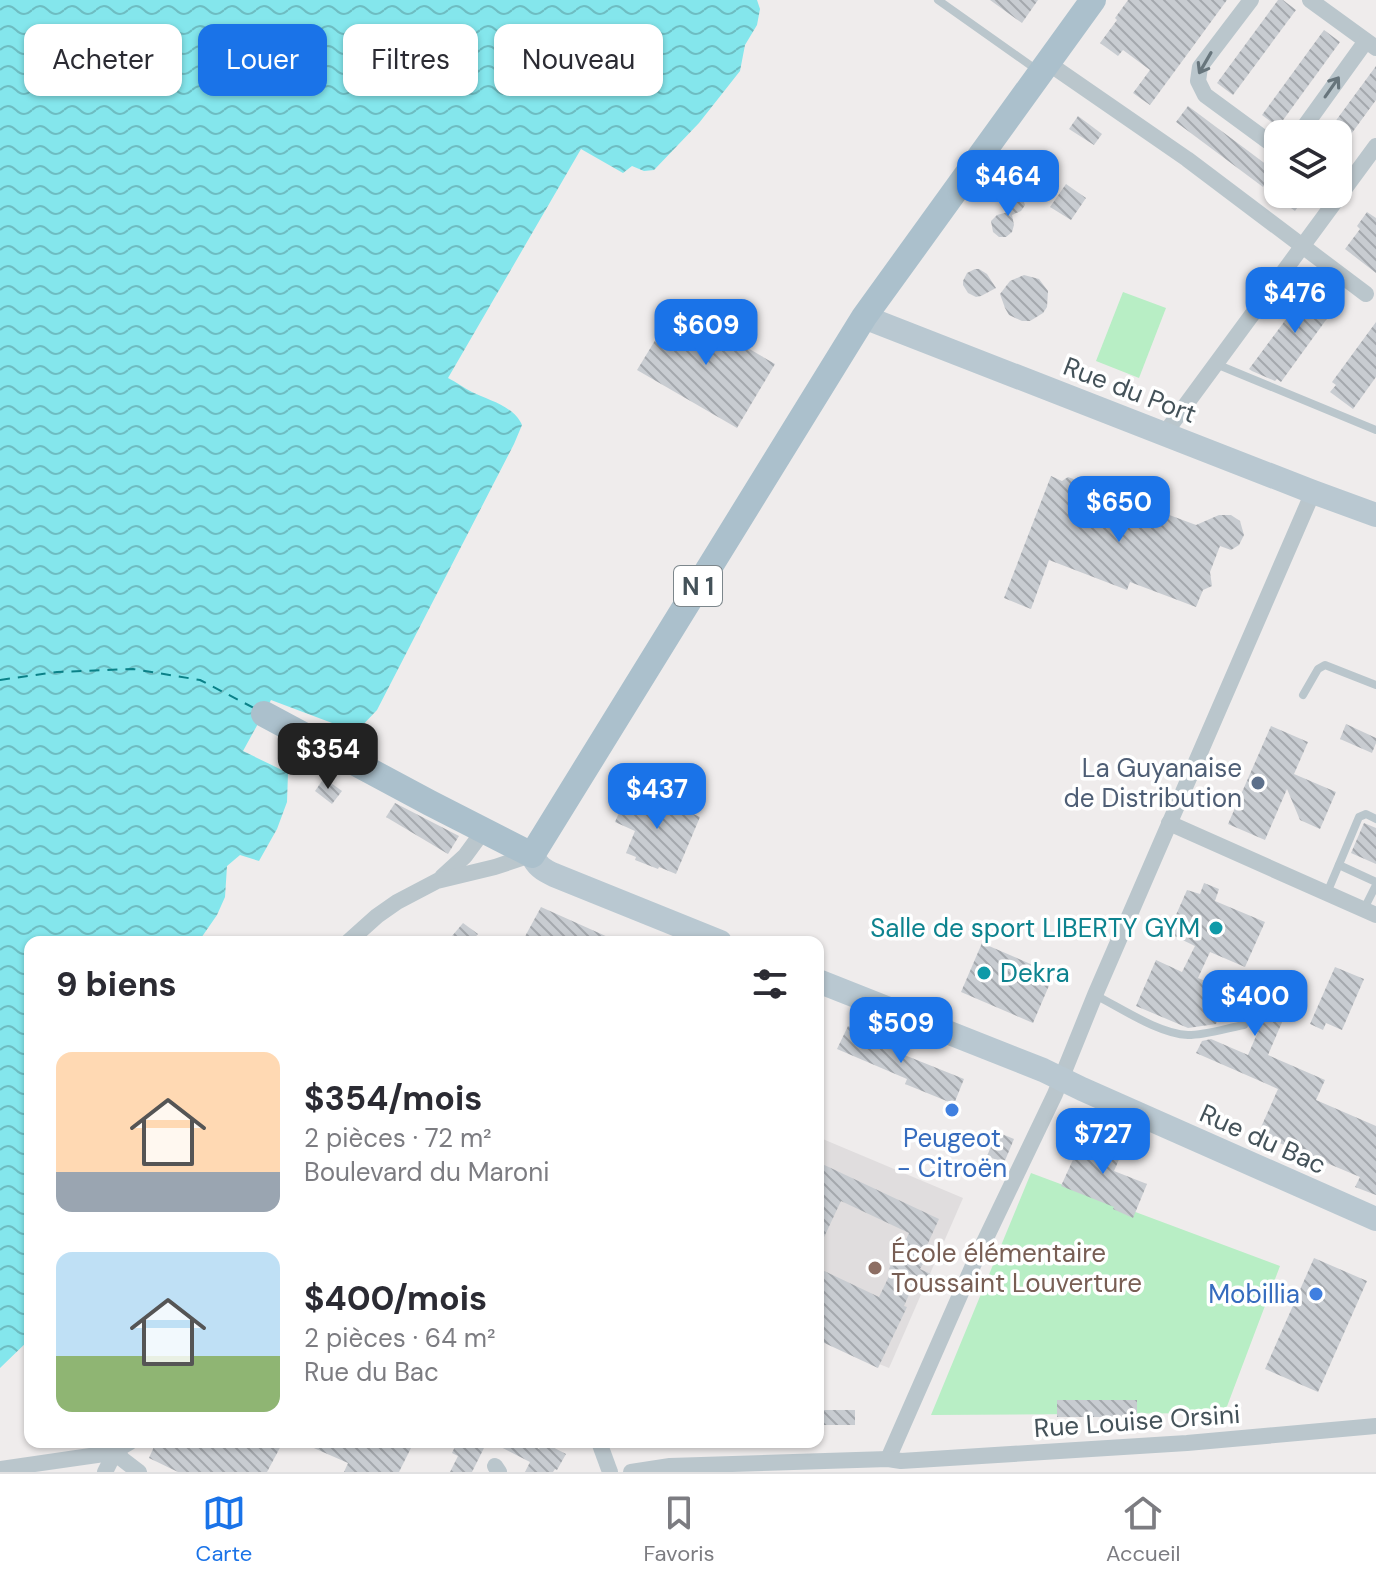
<!DOCTYPE html>
<html lang="fr">
<meta charset="utf-8">
<style>
:root{--surface:#fff;--page:#f7f7f7;--text:#2b2b33;--muted:#7c7c81;--line:#e1e1e2;--accent:#1a73e8}
body{margin:0;font-family:"DM Sans",sans-serif;background:var(--page);color:var(--text);height:100vh;display:flex;flex-direction:column;font-size:30px;white-space:nowrap}
*{box-sizing:border-box;margin:0}
p{font-size:26px;color:var(--muted)}
.icon{flex:none;width:44px;height:44px;fill:none;stroke:currentColor;stroke-width:2;stroke-linecap:round;stroke-linejoin:round}
.map{position:relative;flex:1;overflow:hidden}
.details{position:absolute;left:24px;top:936px;width:800px;height:512px;display:flex;flex-direction:column;background:var(--surface);border-radius:16px;box-shadow:0 2px 6px #0004}
.details>*{flex:none}
.guide{position:absolute;left:24px;top:24px;width:800px;height:72px;display:flex;gap:16px}
.buttons{position:absolute;left:1264px;top:120px;display:grid;gap:16px}
.buttons a{display:grid;place-items:center;width:88px;height:88px;border-radius:16px;background:var(--surface);box-shadow:0 2px 6px #0004;font-size:40px}
.price{position:absolute;translate:-50% -68px;padding:0 18px;border-radius:16px;background:var(--accent);color:#fff;font-size:26px;line-height:52px;filter:drop-shadow(0 2px 4px #0008)}
.price::after{content:'';position:absolute;left:50%;top:48px;width:24px;height:18px;margin-left:-12px;background:inherit;clip-path:polygon(0 0,100% 0,50% 100%)}
.price.current{background:#222;color:#fff}
ul{padding:0;list-style:none}
li{display:flex;align-items:center;gap:24px;height:200px;padding:0 32px}
li span{display:grid;place-items:center;flex:none;width:224px;height:160px;border-radius:16px;color:#555}
li>.icon{margin-inline-start:auto}
span .icon{width:96px;height:96px;fill:#fffc;stroke-width:1}
li b{font-size:34px}
h2{display:flex;justify-content:space-between;align-items:center;height:96px;padding:0 32px;font-size:34px}
.tag{padding:0 28px;border-radius:16px;background:var(--surface);box-shadow:0 2px 6px #0004;font-size:28px;line-height:72px}
.tag.current{background:var(--accent);color:#fff}
.tabs{display:flex;justify-content:space-around;align-items:center;height:112px;border-top:2px solid var(--line);background:var(--surface);font-size:22px;color:var(--muted)}
.tabs a{display:grid;justify-items:center;gap:4px}
.tabs .current{color:var(--accent)}
.map>svg:first-child{display:block}
.education{fill:#e0ddde}
.green{fill:#b8eec5}
.water{fill:url(#water-waves)}
.lines{fill:none;stroke-linecap:round;stroke-linejoin:round}
.ferry{stroke:#0b8188;stroke-width:2;stroke-dasharray:10 8;stroke-linecap:butt}
.building{fill:url(#building-back-hatch)}
.lane{stroke:#bac6cc;stroke-width:8}
.street{stroke:#bac6cc;stroke-width:16}
.secondary{stroke:#b9c8d1;stroke-width:24}
.primary{stroke:#abc0cc;stroke-width:26}
.oneway{stroke:#67757c}
.service-dot{fill:#5c6f8a;stroke:#fff;stroke-width:3}
.culture-dot{fill:#0f9aa8;stroke:#fff;stroke-width:3}
.shop-dot{fill:#3f7fe0;stroke:#fff;stroke-width:3}
.education-dot{fill:#8d6e63;stroke:#fff;stroke-width:3}
.labels{text-anchor:middle;dominant-baseline:central;stroke-width:7;stroke-linejoin:round;paint-order:stroke}
.shield{fill:#fff;stroke:#7c868b;stroke-width:2}
.shield-label{font-size:24px;font-weight:bold;fill:#445259}
.street-label{font-size:26px;fill:#445259;stroke:#fff}
.service-label{font-size:26px;fill:#4e5e75;stroke:#fff;text-anchor:end}
.culture-label{font-size:26px;fill:#0d838f;stroke:#fff;text-anchor:end}
.shop-label{font-size:26px;fill:#366cbe;stroke:#fff}
.education-label{font-size:26px;fill:#785e54;stroke:#fff;text-anchor:start}
</style>
<div class="map">
<svg width="1376" height="1472" viewBox="0 0 1376 1472">
<defs>
<pattern id="water-waves" width="16" height="10" patternUnits="userSpaceOnUse" patternTransform="scale(2)"><rect width="16" height="10" fill="#84e6ec"/><path d="M0 5q4-4 8 0t8 0" fill="none" stroke="#6ebdc2"/></pattern>
<pattern id="building-back-hatch" width="6" height="6" patternUnits="userSpaceOnUse" patternTransform="scale(2)"><rect width="6" height="6" fill="#c8ccd1"/><path d="M-1 5l2 2M0 0l6 6M5-1l2 2" fill="none" stroke="#a4a8ad"/></pattern>
</defs>
<rect width="100%" height="100%" fill="#efecec"/>
<polygon class="education" points="818,1137 963,1198 889,1368 818,1339"/>
<g class="green">
<polygon points="1123,292 1166,308 1139,378 1096,361"/>
<polygon points="1031,1173 1280,1266 1226,1409 1215,1405 1212,1413 931,1415"/>
</g>
<path class="water" d="M0,0H757L760,9L757,25L745,45L740,71L699,123L654,170L644,171L632,166L623,173L581,149L448,378C456,382 464,388 472,392C488,400 514,406 522,425L514,444L377,710L356,732L271,700L243,751L288,773L287,802L277,829L259,861L240,855L227,866L225,897L217,915L199,941L30,942V1339L0,1368Z"/>
<g class="lines">
<polyline class="ferry" points="0,680 57,672 133,669 200,680 254,708"/>
</g>
<g class="building">
<polygon points="990,0 1038,0 1022,23"/>
<polygon points="1128,0 1227,0 1150,105 1133,93 1150,70 1123,50 1118,56 1100,43 1117,20 1115,18"/>
<polygon points="1278,0 1283,0 1296,10 1233,95 1217,83"/>
<polygon points="1324,30 1340,42 1278,127 1262,115"/>
<polygon points="1376,66 1376,100 1338,152 1338,134 1326,134"/>
<polygon points="1188,106 1275,171 1263,187 1176,122"/>
<polygon points="1078,116 1102,134 1094,145 1069,129"/>
<polygon points="1066,184 1086,198 1071,220 1050,207"/>
<polygon points="1272,194 1307,194 1295,211"/>
<polygon points="1016,195 1022,197 1025,205 1021,211 1012,215 1014,225 1012,232 1006,237 999,237 993,232 991,221 997,215 1008,212 1009,199"/>
<polygon points="1367,212 1376,218 1376,273 1345,249 1360,229 1357,226"/>
<polygon points="975,269 979,269 987,274 996,288 981,296 976,297 968,293 963,285 963,281 967,273"/>
<polygon points="1024,275 1039,279 1048,291 1047,307 1043,313 1030,321 1022,321 1009,315 1005,308 1000,294 1010,281"/>
<polygon points="1313,283 1336,299 1331,306 1334,309 1281,382 1277,379 1275,381 1252,371 1249,369"/>
<polygon points="676,306 775,364 737,428 637,370"/>
<polygon points="1376,322 1376,377 1353,409 1330,392 1336,385 1332,382"/>
<polygon points="1051,476 1062,481 1068,477 1196,525 1219,515 1231,515 1240,521 1244,535 1239,545 1231,550 1220,546 1210,572 1212,586 1203,590 1196,607 1130,582 1127,590 1049,560 1031,609 1004,598"/>
<polygon points="1346,724 1376,738 1376,743 1372,753 1340,739"/>
<polygon points="1271,726 1308,742 1294,774 1336,792 1320,829 1300,820 1287,789 1265,840 1228,824"/>
<polygon points="324,778 342,791 332,804 315,791"/>
<polygon points="628,792 648,801 651,795 700,817 676,874 659,867 658,869 635,860 636,857 626,853 635,831 615,822"/>
<polygon points="395,803 459,836 448,854 386,817"/>
<polygon points="1364,823 1376,828 1376,864 1351,853"/>
<polygon points="1204,883 1219,889 1215,901 1265,922 1245,967 1210,952 1198,978 1224,989 1228,979 1289,1006 1268,1055 1325,1080 1316,1100 1376,1126 1376,1195 1355,1187 1360,1177 1258,1134 1278,1089 1196,1053 1202,1041 1211,1039 1248,1055 1265,1015 1227,999 1216,1024 1188,1028 1136,1006 1156,960 1182,972 1195,946 1168,933 1187,890 1200,894"/>
<polygon points="541,907 619,942 522,942"/>
<polygon points="463,923 478,934 471,942 447,942"/>
<polygon points="982,943 1054,974 1033,1023 961,992"/>
<polygon points="1335,967 1364,979 1342,1030 1326,1023 1323,1030 1310,1024"/>
<polygon points="848,1026 894,1046 892,1050 964,1079 954,1104 905,1084 907,1079 837,1049"/>
<polygon points="1086,1131 1124,1148 1114,1171 1147,1184 1133,1218 1113,1209 1114,1207 1061,1186"/>
<polygon points="997,1132 1014,1139 1004,1163 987,1156"/>
<polygon points="818,1162 939,1219 924,1252 928,1254 920,1269 935,1276 929,1288 915,1281 904,1306 907,1307 878,1368 818,1340 818,1268 879,1297 892,1270 889,1269 894,1258 897,1259 909,1233 841,1201 818,1250"/>
<polygon points="1314,1258 1367,1281 1318,1392 1265,1369"/>
<rect x="1057" y="1400" width="80" height="17"/>
<rect x="818" y="1410" width="37" height="15"/>
<polygon points="156,1442 283,1442 267,1472 178,1472 149,1458"/>
<polygon points="300,1442 414,1442 399,1472 344,1472 348,1463"/>
<polygon points="457,1442 472,1442 484,1448 472,1472 450,1472 458,1456 452,1453"/>
<polygon points="491,1442 527,1442 539,1449 543,1442 566,1454 557,1470 555,1469 553,1472 525,1472 530,1462"/>
</g>
<g class="lines">
<g class="lane">
<polyline points="938,0 1037,70"/>
<polyline points="1216,364 1376,430"/>
<polyline points="1303,695 1318,669 1325,665 1376,685"/>
<polyline points="1339,865 1376,882"/>
<polyline points="1327,893 1359,817 1366,814 1376,819"/>
<polyline points="1364,909 1376,885"/>
<path d="M1095,995C1121,1008 1159,1034 1188,1035C1206,1035 1227,1028 1244,1025"/>
</g>
<g class="street">
<polyline points="1251,0 1200,67 1198,81 1205,95 1269,142 1278,144"/>
<polyline points="1310,0 1376,48"/>
<polyline points="1048,63 1187,159 1366,294"/>
<polyline points="1299,134 1366,41"/>
<polyline points="1165,433 1376,146"/>
<polyline points="1169,823 1376,915"/>
<polyline points="442,877 465,856 484,830"/>
<polyline points="348,942 377,916 397,902 437,881 495,867 531,855"/>
<polyline points="599,1442 610,1472"/>
<polyline points="888,1459 975,1261 1055,1094 1095,995 1313,492"/>
<polyline points="495,1466 499,1472"/>
<polyline points="0,1469 104,1454 116,1450 130,1442"/>
<polyline points="105,1472 116,1450 122,1459 139,1472"/>
<polyline points="631,1472 670,1466 888,1459 901,1461 1187,1443 1376,1426"/>
</g>
<g class="secondary">
<polyline points="864,317 1313,492 1376,515"/>
<path d="M532,855C537,866 543,870 554,875L720,942"/>
<polyline points="818,981 1043,1070 1082,1089 1376,1219"/>
</g>
<polyline class="primary" points="264,714 430,803 532,855 864,317 1093,0"/>
</g>
<defs><path id="oneway-shaft" d="M-6 0H5M1.5-3L5.5 0L1.5 3" fill="none" stroke-width="1.6" stroke-linecap="round" stroke-linejoin="round" transform="scale(2)"/></defs>
<g class="oneway">
<use href="#oneway-shaft" transform="translate(1205 63) rotate(120)"/>
<use href="#oneway-shaft" transform="translate(1332 87) rotate(-55)"/>
</g>
<circle class="service-dot" cx="1258" cy="783" r="8"/>
<g class="culture-dot">
<circle cx="1216" cy="928" r="8"/>
<circle cx="984" cy="973" r="8"/>
</g>
<g class="shop-dot">
<circle cx="952" cy="1110" r="8"/>
<circle cx="1316" cy="1294" r="8"/>
</g>
<circle class="education-dot" cx="875" cy="1268" r="8"/>
<g class="labels">
<rect class="shield" x="674" y="566" width="48" height="40" rx="6"/>
<g class="shield-label">
<text x="698" y="586">N 1</text>
</g>
<g class="street-label">
<text transform="translate(1130 390) rotate(21)">Rue du Port</text>
<text transform="translate(1263 1139) rotate(24)">Rue du Bac</text>
<text transform="translate(1137 1421) rotate(-4)">Rue Louise Orsini</text>
</g>
<g class="service-label">
<text x="1242" y="768">La Guyanaise<tspan x="1242" dy="30">de Distribution</tspan></text>
</g>
<g class="culture-label">
<text x="1200" y="928">Salle de sport LIBERTY GYM</text>
<text x="1000" y="973" text-anchor="start">Dekra</text>
</g>
<g class="shop-label">
<text x="952" y="1138">Peugeot<tspan x="952" dy="30">- Citroën</tspan></text>
<text x="1300" y="1294" text-anchor="end">Mobillia</text>
</g>
<g class="education-label">
<text x="891" y="1253">École élémentaire<tspan x="891" dy="30">Toussaint Louverture</tspan></text>
</g>
</g>
</svg>
<div class="buttons">
<a><svg class="icon" aria-label="layers" viewBox="0 0 24 24"><path d="M12 4l9 5-9 5-9-5zM3 14l9 5 9-5"/></svg></a>
</div>
<b class="price" style="left:1008px;top:218px">$464</b>
<b class="price" style="left:1295px;top:335px">$476</b>
<b class="price" style="left:706px;top:367px">$609</b>
<b class="price" style="left:1119px;top:544px">$650</b>
<b class="price current" style="left:328px;top:791px">$354</b>
<b class="price" style="left:657px;top:831px">$437</b>
<b class="price" style="left:1255px;top:1038px">$400</b>
<b class="price" style="left:901px;top:1065px">$509</b>
<b class="price" style="left:1103px;top:1176px">$727</b>
<div class="guide">
<a class="tag">Acheter</a>
<a class="tag current">Louer</a>
<a class="tag">Filtres</a>
<a class="tag">Nouveau</a>
</div>
<section class="details">
<h2>9 biens<svg class="icon" aria-label="filters" viewBox="0 0 24 24"><path d="M4 7h16M4 17h16"/><circle cx="9" cy="7" r="2"/><circle cx="15" cy="17" r="2"/></svg></h2>
<ul>
<li><span style="background:linear-gradient(#ffd9b3 75%,#9aa5b1 0)"><svg class="icon" aria-label="home" viewBox="0 0 24 24"><path d="M3 11l9-7 9 7M6 9v11h12V9"/></svg></span><div><b>$354/mois</b><p>2 pièces · 72 m²</p><p>Boulevard du Maroni</p></div></li>
<li><span style="background:linear-gradient(#bfe0f5 65%,#8fb573 0)"><svg class="icon" aria-label="home" viewBox="0 0 24 24"><path d="M3 11l9-7 9 7M6 9v11h12V9"/></svg></span><div><b>$400/mois</b><p>2 pièces · 64 m²</p><p>Rue du Bac</p></div></li>
</ul>
</section>
</div>
<nav class="tabs">
<a class="current"><svg class="icon" aria-label="map" viewBox="0 0 24 24"><path d="M3 6l6-2 6 2 6-2v14l-6 2-6-2-6 2zM9 4v14M15 6v14"/></svg>Carte</a>
<a><svg class="icon" aria-label="saved" viewBox="0 0 24 24"><path d="M7 4h10v16l-5-4-5 4z"/></svg>Favoris</a>
<a><svg class="icon" aria-label="home" viewBox="0 0 24 24"><path d="M3 11l9-7 9 7M6 9v11h12V9"/></svg>Accueil</a>
</nav>
